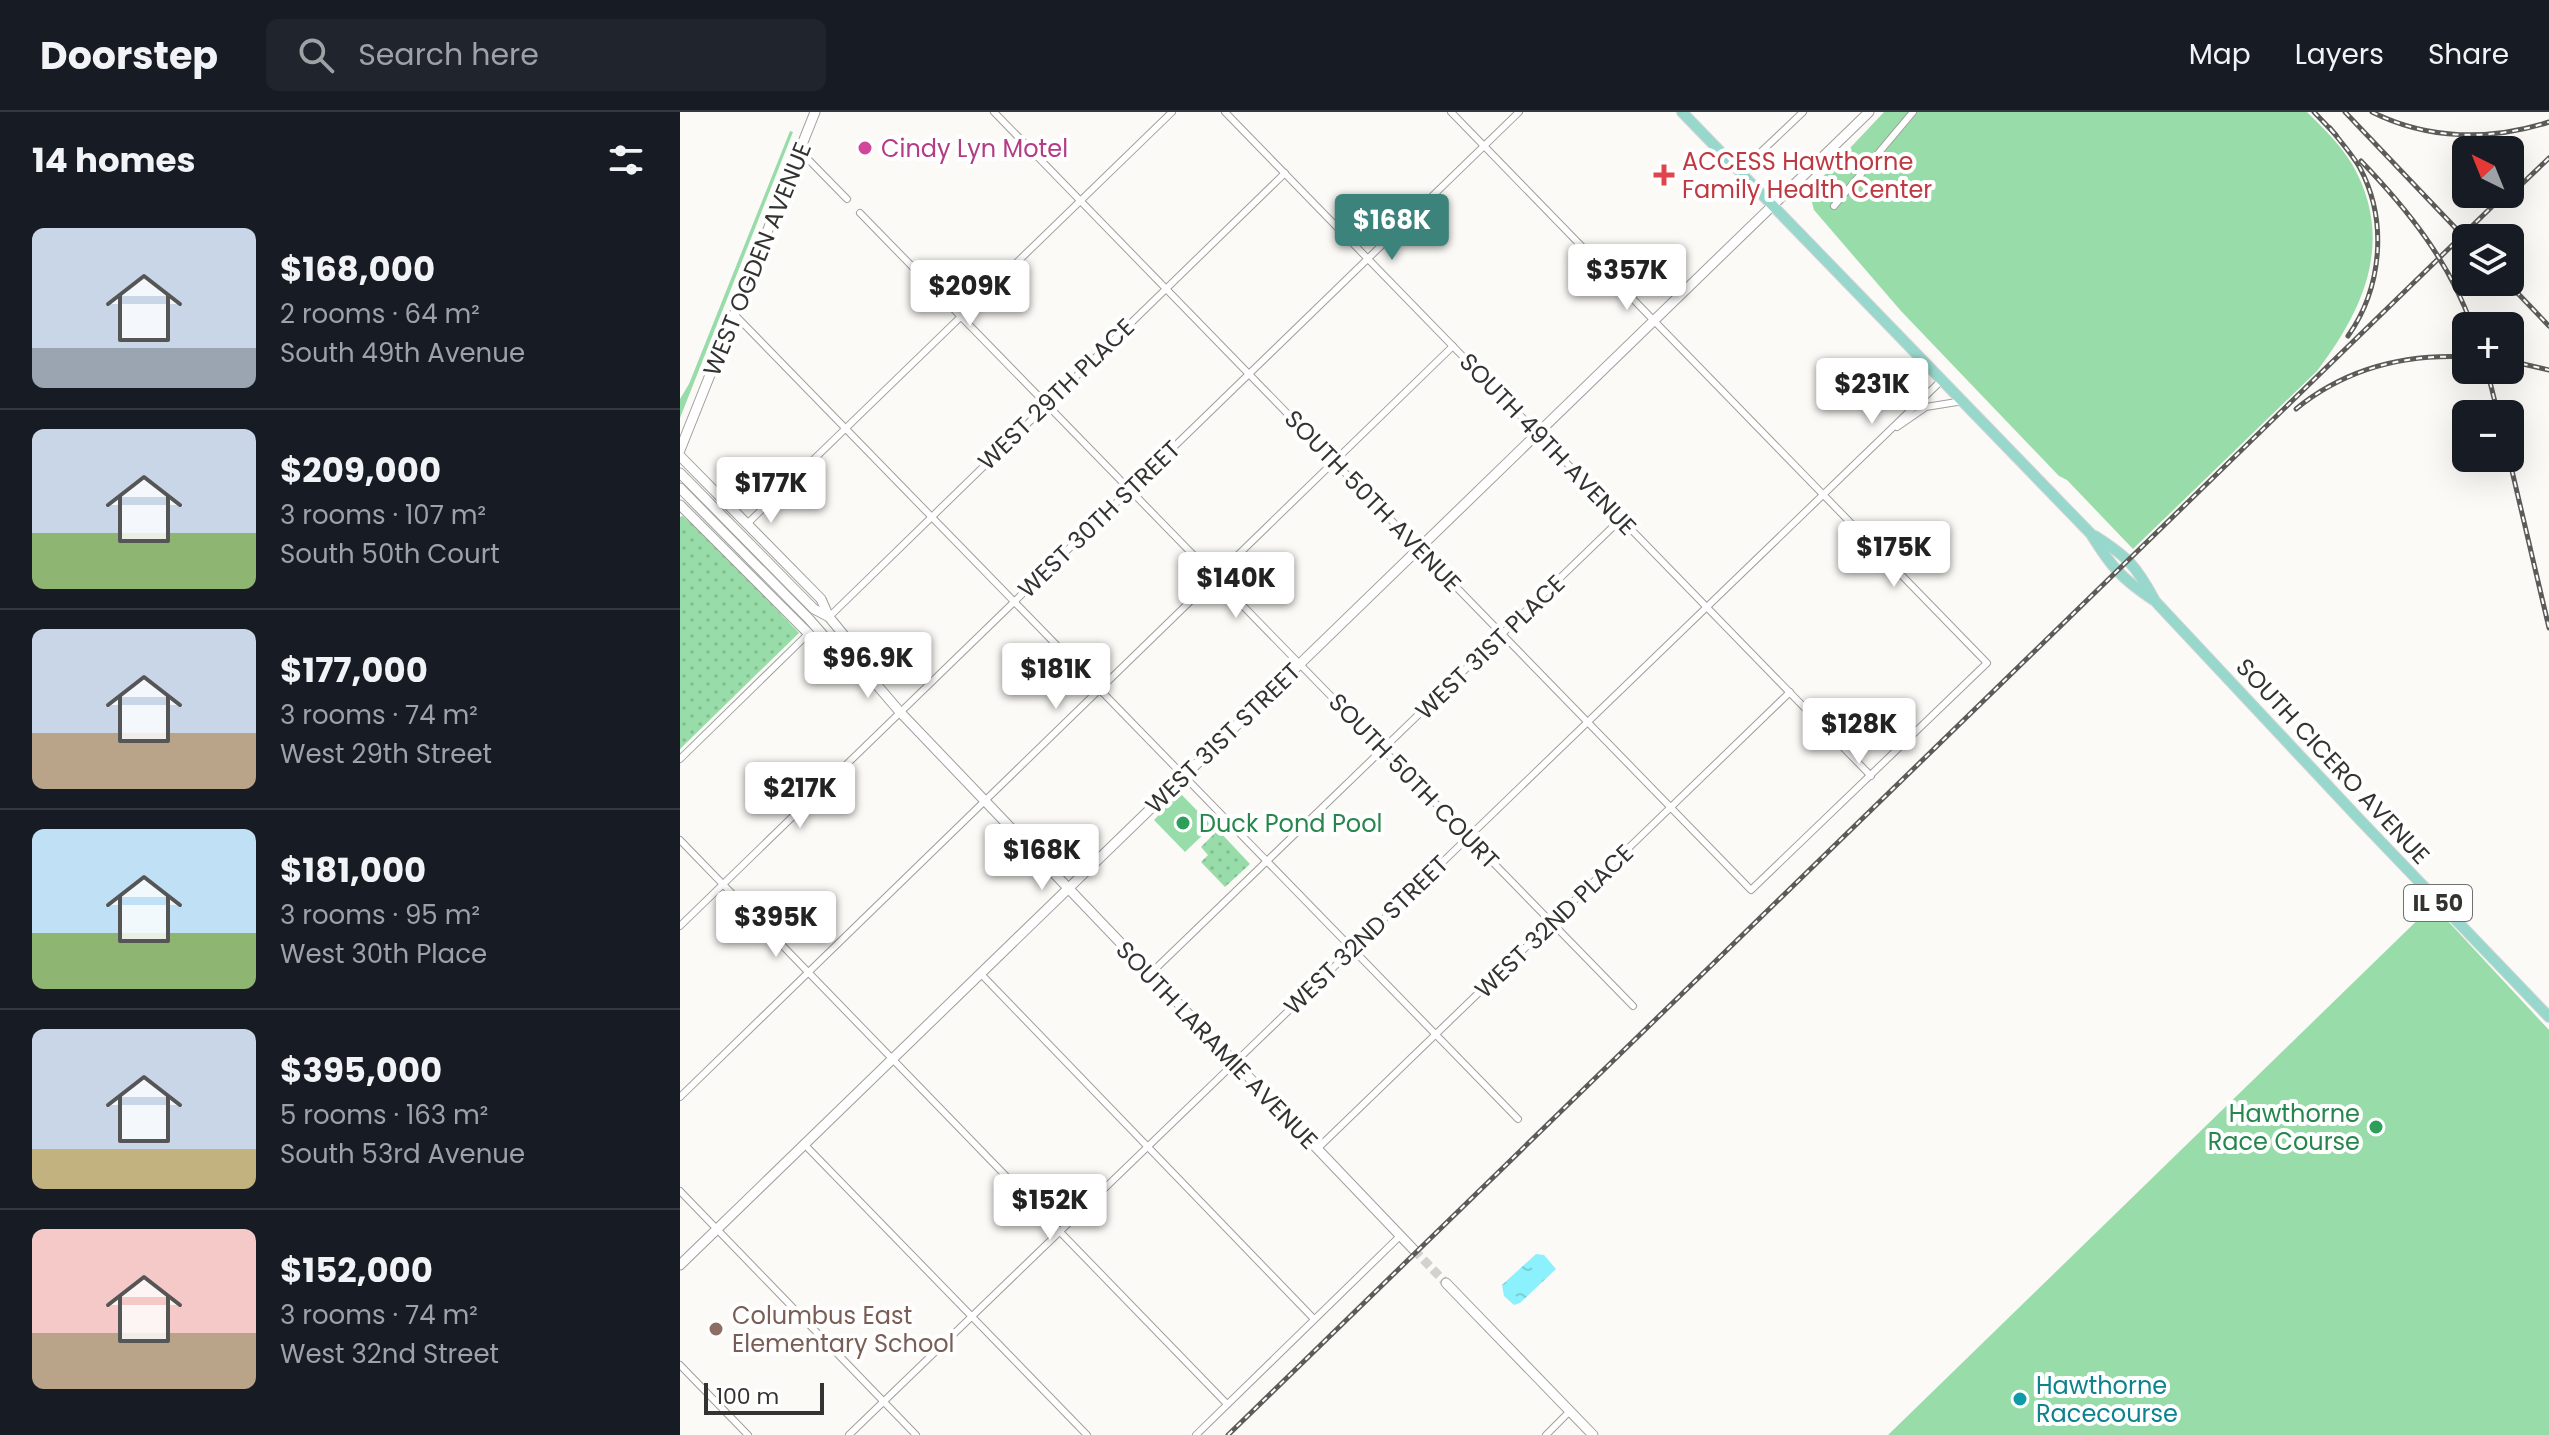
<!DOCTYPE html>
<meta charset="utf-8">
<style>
:root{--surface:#171b24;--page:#20242c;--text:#f1f3f6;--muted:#9ea1a6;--line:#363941;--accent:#3c837b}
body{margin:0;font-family:Poppins,sans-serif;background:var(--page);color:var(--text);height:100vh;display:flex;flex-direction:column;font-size:30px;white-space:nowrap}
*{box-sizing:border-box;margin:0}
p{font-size:26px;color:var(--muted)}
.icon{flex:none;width:44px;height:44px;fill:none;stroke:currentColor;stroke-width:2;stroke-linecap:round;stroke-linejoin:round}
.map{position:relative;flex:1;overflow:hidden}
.sheet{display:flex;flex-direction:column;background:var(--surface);width:680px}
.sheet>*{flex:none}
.needle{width:52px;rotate:317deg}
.buttons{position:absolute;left:1772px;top:24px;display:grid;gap:16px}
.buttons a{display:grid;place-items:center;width:72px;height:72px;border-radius:12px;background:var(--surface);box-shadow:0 8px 32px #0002;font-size:40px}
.scale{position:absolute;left:24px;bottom:20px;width:120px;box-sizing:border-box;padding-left:8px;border:4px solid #333331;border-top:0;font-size:22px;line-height:28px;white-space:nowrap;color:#333331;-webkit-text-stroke:6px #fff;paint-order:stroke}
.price{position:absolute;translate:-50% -68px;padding:0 18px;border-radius:8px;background:#fff;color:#222;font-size:26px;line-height:52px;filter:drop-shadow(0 2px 4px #0008)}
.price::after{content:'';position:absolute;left:50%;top:48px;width:24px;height:18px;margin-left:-12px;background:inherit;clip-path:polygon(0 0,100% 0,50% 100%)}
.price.active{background:var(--accent);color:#fff}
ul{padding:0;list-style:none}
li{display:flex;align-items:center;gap:24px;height:200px;padding:0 32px}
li+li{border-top:2px solid var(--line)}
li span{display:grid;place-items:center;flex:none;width:224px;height:160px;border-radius:12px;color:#555}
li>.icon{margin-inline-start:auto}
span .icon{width:96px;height:96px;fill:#fffc;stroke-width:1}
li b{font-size:34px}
h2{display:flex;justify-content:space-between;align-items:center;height:96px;padding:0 32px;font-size:34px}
header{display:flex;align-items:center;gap:48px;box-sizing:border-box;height:112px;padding:0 40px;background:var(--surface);border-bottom:2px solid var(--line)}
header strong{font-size:38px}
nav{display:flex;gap:44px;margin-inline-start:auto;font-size:28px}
.search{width:560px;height:72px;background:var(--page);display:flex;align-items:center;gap:20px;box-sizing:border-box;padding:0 28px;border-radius:12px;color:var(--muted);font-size:30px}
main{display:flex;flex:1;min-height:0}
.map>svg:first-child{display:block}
.grass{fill:#98dca9}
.park{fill:url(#park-dots)}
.water{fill:url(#water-ripples)}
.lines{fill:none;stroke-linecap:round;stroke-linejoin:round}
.secondary-tunnel{stroke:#d4d2cf;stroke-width:9;stroke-dasharray:9 4.5;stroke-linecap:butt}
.street-casing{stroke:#a09f9b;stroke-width:8}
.secondary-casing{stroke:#a09f9b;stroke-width:11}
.primary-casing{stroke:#d6d6d6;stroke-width:12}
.street{stroke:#fff;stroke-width:6}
.secondary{stroke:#fff;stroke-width:9}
.primary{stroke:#98d7cc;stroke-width:10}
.rail-casing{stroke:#5b5b58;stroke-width:5}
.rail{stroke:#fff;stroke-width:2;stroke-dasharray:6;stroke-linecap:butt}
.hotel-dot{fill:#d1479c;stroke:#fff;stroke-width:3}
.health-dot{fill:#e0444e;stroke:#fff;stroke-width:3}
.leisure-dot{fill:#2e9e5b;stroke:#fff;stroke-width:3}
.education-dot{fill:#8d6e63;stroke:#fff;stroke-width:3}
.culture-dot{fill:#0f9aa8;stroke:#fff;stroke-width:3}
.labels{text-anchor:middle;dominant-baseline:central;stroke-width:8;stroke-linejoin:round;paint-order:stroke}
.shield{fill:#fff;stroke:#70706f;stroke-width:2}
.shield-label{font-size:22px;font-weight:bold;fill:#333331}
.hotel-label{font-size:24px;fill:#b23c85;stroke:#fff;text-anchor:start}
.health-label{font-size:24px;fill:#be3a42;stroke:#fff;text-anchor:start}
.street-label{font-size:24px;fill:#333331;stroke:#fff}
.leisure-label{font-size:24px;fill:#27864d;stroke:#fff;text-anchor:start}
.education-label{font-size:24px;fill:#785e54;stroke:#fff;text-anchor:start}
.culture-label{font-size:24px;fill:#0d838f;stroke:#fff;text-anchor:start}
</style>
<header>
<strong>Doorstep</strong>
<div class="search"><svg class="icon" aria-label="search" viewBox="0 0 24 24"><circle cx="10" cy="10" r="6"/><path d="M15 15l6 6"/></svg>Search here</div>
<nav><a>Map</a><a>Layers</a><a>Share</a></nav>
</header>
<main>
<section class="sheet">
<h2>14 homes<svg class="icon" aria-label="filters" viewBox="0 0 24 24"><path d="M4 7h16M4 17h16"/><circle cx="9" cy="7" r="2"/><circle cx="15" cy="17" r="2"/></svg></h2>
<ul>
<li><span style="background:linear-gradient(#c9d6e8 75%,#9aa5b1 0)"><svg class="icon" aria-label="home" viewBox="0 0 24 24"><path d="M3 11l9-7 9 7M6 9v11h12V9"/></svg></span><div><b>$168,000</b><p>2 rooms · 64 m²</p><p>South 49th Avenue</p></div></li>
<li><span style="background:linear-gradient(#c9d6e8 65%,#8fb573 0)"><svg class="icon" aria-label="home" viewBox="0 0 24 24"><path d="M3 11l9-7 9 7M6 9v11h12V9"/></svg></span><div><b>$209,000</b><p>3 rooms · 107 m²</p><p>South 50th Court</p></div></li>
<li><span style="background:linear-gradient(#c9d6e8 65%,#b9a48a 0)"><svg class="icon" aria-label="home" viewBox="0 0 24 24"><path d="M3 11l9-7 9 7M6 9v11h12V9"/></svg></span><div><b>$177,000</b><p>3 rooms · 74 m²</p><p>West 29th Street</p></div></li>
<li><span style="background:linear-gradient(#bfe0f5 65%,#8fb573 0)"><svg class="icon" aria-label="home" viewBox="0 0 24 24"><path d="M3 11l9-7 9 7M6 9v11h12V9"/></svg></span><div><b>$181,000</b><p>3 rooms · 95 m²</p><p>West 30th Place</p></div></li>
<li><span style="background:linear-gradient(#c9d6e8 75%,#c2b280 0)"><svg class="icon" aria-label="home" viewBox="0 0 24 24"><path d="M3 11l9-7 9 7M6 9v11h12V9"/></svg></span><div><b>$395,000</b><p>5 rooms · 163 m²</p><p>South 53rd Avenue</p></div></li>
<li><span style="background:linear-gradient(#f6c9c9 65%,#b9a48a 0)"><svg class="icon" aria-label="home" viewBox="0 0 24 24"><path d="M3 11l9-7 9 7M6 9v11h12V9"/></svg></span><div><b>$152,000</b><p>3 rooms · 74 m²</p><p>West 32nd Street</p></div></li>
</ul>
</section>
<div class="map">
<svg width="1869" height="1323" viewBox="0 0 1869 1323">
<defs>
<pattern id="park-dots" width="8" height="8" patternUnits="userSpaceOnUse" patternTransform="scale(2)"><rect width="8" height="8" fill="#98dca9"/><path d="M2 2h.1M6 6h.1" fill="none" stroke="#83bd92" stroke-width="1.8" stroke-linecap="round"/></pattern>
<pattern id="water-ripples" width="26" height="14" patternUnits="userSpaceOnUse" patternTransform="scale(2)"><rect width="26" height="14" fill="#8af1fd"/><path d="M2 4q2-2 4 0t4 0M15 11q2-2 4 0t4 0" fill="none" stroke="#78cfd9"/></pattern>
</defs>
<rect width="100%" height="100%" fill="#fcfaf6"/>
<g class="grass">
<path d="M1204,0H1627C1643,16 1660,32 1672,52C1715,127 1685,196 1637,259L1453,437L1387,368L1379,364L1221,199L1134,98L1131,87L1137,71Z"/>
<polygon points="110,19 113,20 0,306 0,287 9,272"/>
<polygon points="500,681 532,714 505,740 474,708"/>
<polygon points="1753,793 1869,918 1869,1323 1208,1323"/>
</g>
<g class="park">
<polygon points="2,404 21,418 119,521 0,637 0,405"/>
<polygon points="538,718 570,752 545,775 521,750 528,743 521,735"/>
</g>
<polygon class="water" points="856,1142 864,1143 876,1157 840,1191 834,1193 824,1184 822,1173"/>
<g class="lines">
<polyline class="secondary-tunnel" points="734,1138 766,1171"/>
<g class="street-casing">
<g id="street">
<polyline points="314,0 1071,778 1307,551 771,0"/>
<polyline points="545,0 1191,664"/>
<polyline points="120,39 167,87"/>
<polyline points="1061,59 1123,0"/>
<polyline points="1154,94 1233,0"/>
<polyline points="180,101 953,894"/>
<polyline points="54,202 838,1007"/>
<polyline points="1217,315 1246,295 1283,289"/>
<polyline points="67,412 492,0"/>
<polyline points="149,505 605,61"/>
<polyline points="0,647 129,521"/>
<polyline points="0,728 547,1292"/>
<polyline points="0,814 839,0"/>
<polyline points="301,862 634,1207"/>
<polyline points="470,862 941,407"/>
<polyline points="0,985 773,234"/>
<polyline points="124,1032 407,1323"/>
<polyline points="637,1037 1110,580"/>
<polyline points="0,1079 236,1323"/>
<polyline points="0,1253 68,1323"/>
<polyline points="169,1323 1263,267"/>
<polyline points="516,1323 720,1124"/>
<polyline points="866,1323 890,1299"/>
</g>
</g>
<g class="secondary-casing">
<g id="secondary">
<polyline points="0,338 135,0"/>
<polyline points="0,344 141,487 149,505"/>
<polyline points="0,361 134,497 149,505 176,538 178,551 220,600 734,1138"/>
<polyline points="0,376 129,507 165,548 178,551"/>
<polyline points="0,393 140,533 154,538"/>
<polyline points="0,1153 1189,0"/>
<polyline points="766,1171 913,1323"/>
</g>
</g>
<g class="primary-casing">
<g id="primary">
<path d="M1002,0L1411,422C1432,456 1442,467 1475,489L1682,710L1869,905"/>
<path d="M1415,424C1448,445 1456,454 1474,487"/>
</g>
</g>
<use href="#street" class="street"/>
<use href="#secondary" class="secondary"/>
<use href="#primary" class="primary"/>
<g class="rail-casing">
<g id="rail">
<polyline points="1634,0 1656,23"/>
<polyline points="1665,0 1786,127"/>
<path d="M1692,0C1748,28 1810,29 1869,10"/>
<path d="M1650,16C1660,29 1672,42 1680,56C1708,109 1702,176 1668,224"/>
<path d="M1681,49C1728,98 1769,149 1792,214"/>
<polyline points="1821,92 1869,46"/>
<polyline points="1827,170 1869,214"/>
<polyline points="1830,249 1869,258"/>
<polyline points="1807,258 1818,302"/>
<path d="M1616,297C1665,257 1724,242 1786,245"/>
<polyline points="1829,346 1869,516"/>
<polyline points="548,1323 1825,82"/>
</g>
</g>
<use href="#rail" class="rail"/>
</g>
<circle class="hotel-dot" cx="185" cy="36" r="8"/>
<path class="health-dot" d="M980 51h8v8h8v8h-8v8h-8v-8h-8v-8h8z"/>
<g class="leisure-dot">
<circle cx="503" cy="711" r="8"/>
<circle cx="1696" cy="1015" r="8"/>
</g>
<circle class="education-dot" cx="36" cy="1217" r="8"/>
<circle class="culture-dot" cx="1340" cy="1287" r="8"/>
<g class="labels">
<rect class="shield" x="1724" y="773" width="68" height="36" rx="6"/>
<g class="shield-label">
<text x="1758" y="791">IL 50</text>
</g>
<g class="hotel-label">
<text x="201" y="36">Cindy Lyn Motel</text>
</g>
<g class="health-label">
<text x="1002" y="49">ACCESS Hawthorne<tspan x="1002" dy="28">Family Health Center</tspan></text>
</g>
<g class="street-label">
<text transform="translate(77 147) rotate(-68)">WEST OGDEN AVENUE</text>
<text transform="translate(376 282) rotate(-44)">WEST 29TH PLACE</text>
<text transform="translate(868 332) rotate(46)">SOUTH 49TH AVENUE</text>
<text transform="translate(693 389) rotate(46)">SOUTH 50TH AVENUE</text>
<text transform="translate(419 407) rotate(-44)">WEST 30TH STREET</text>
<text transform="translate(810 535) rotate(-44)">WEST 31ST PLACE</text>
<text transform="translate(543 626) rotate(-44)">WEST 31ST STREET</text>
<text transform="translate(1653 649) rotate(47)">SOUTH CICERO AVENUE</text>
<text transform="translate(734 669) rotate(46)">SOUTH 50TH COURT</text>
<text transform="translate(874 809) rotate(-44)">WEST 32ND PLACE</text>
<text transform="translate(686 823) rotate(-44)">WEST 32ND STREET</text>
<text transform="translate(537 933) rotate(46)">SOUTH LARAMIE AVENUE</text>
</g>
<g class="leisure-label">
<text x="519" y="711">Duck Pond Pool</text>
<text x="1680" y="1001" text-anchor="end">Hawthorne<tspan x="1680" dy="28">Race Course</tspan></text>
</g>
<g class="education-label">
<text x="52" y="1203">Columbus East<tspan x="52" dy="28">Elementary School</tspan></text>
</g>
<g class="culture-label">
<text x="1356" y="1273">Hawthorne<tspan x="1356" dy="28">Racecourse</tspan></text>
</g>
</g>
</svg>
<div class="buttons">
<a><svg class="needle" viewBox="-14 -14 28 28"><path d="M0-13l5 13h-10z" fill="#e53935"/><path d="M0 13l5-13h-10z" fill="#9ea1a6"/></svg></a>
<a><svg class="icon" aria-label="layers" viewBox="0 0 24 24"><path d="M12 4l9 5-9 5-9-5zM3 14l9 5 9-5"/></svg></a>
<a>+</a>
<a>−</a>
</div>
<div class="scale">100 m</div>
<b class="price active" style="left:712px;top:150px">$168K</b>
<b class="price" style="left:947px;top:200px">$357K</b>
<b class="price" style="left:290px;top:216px">$209K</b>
<b class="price" style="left:1192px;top:314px">$231K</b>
<b class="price" style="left:91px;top:413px">$177K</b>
<b class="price" style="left:1214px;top:477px">$175K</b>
<b class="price" style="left:556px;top:508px">$140K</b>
<b class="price" style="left:188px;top:588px">$96.9K</b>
<b class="price" style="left:376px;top:599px">$181K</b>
<b class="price" style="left:1179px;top:654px">$128K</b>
<b class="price" style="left:120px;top:718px">$217K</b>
<b class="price" style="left:362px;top:780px">$168K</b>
<b class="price" style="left:96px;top:847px">$395K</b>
<b class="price" style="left:370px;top:1130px">$152K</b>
</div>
</main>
